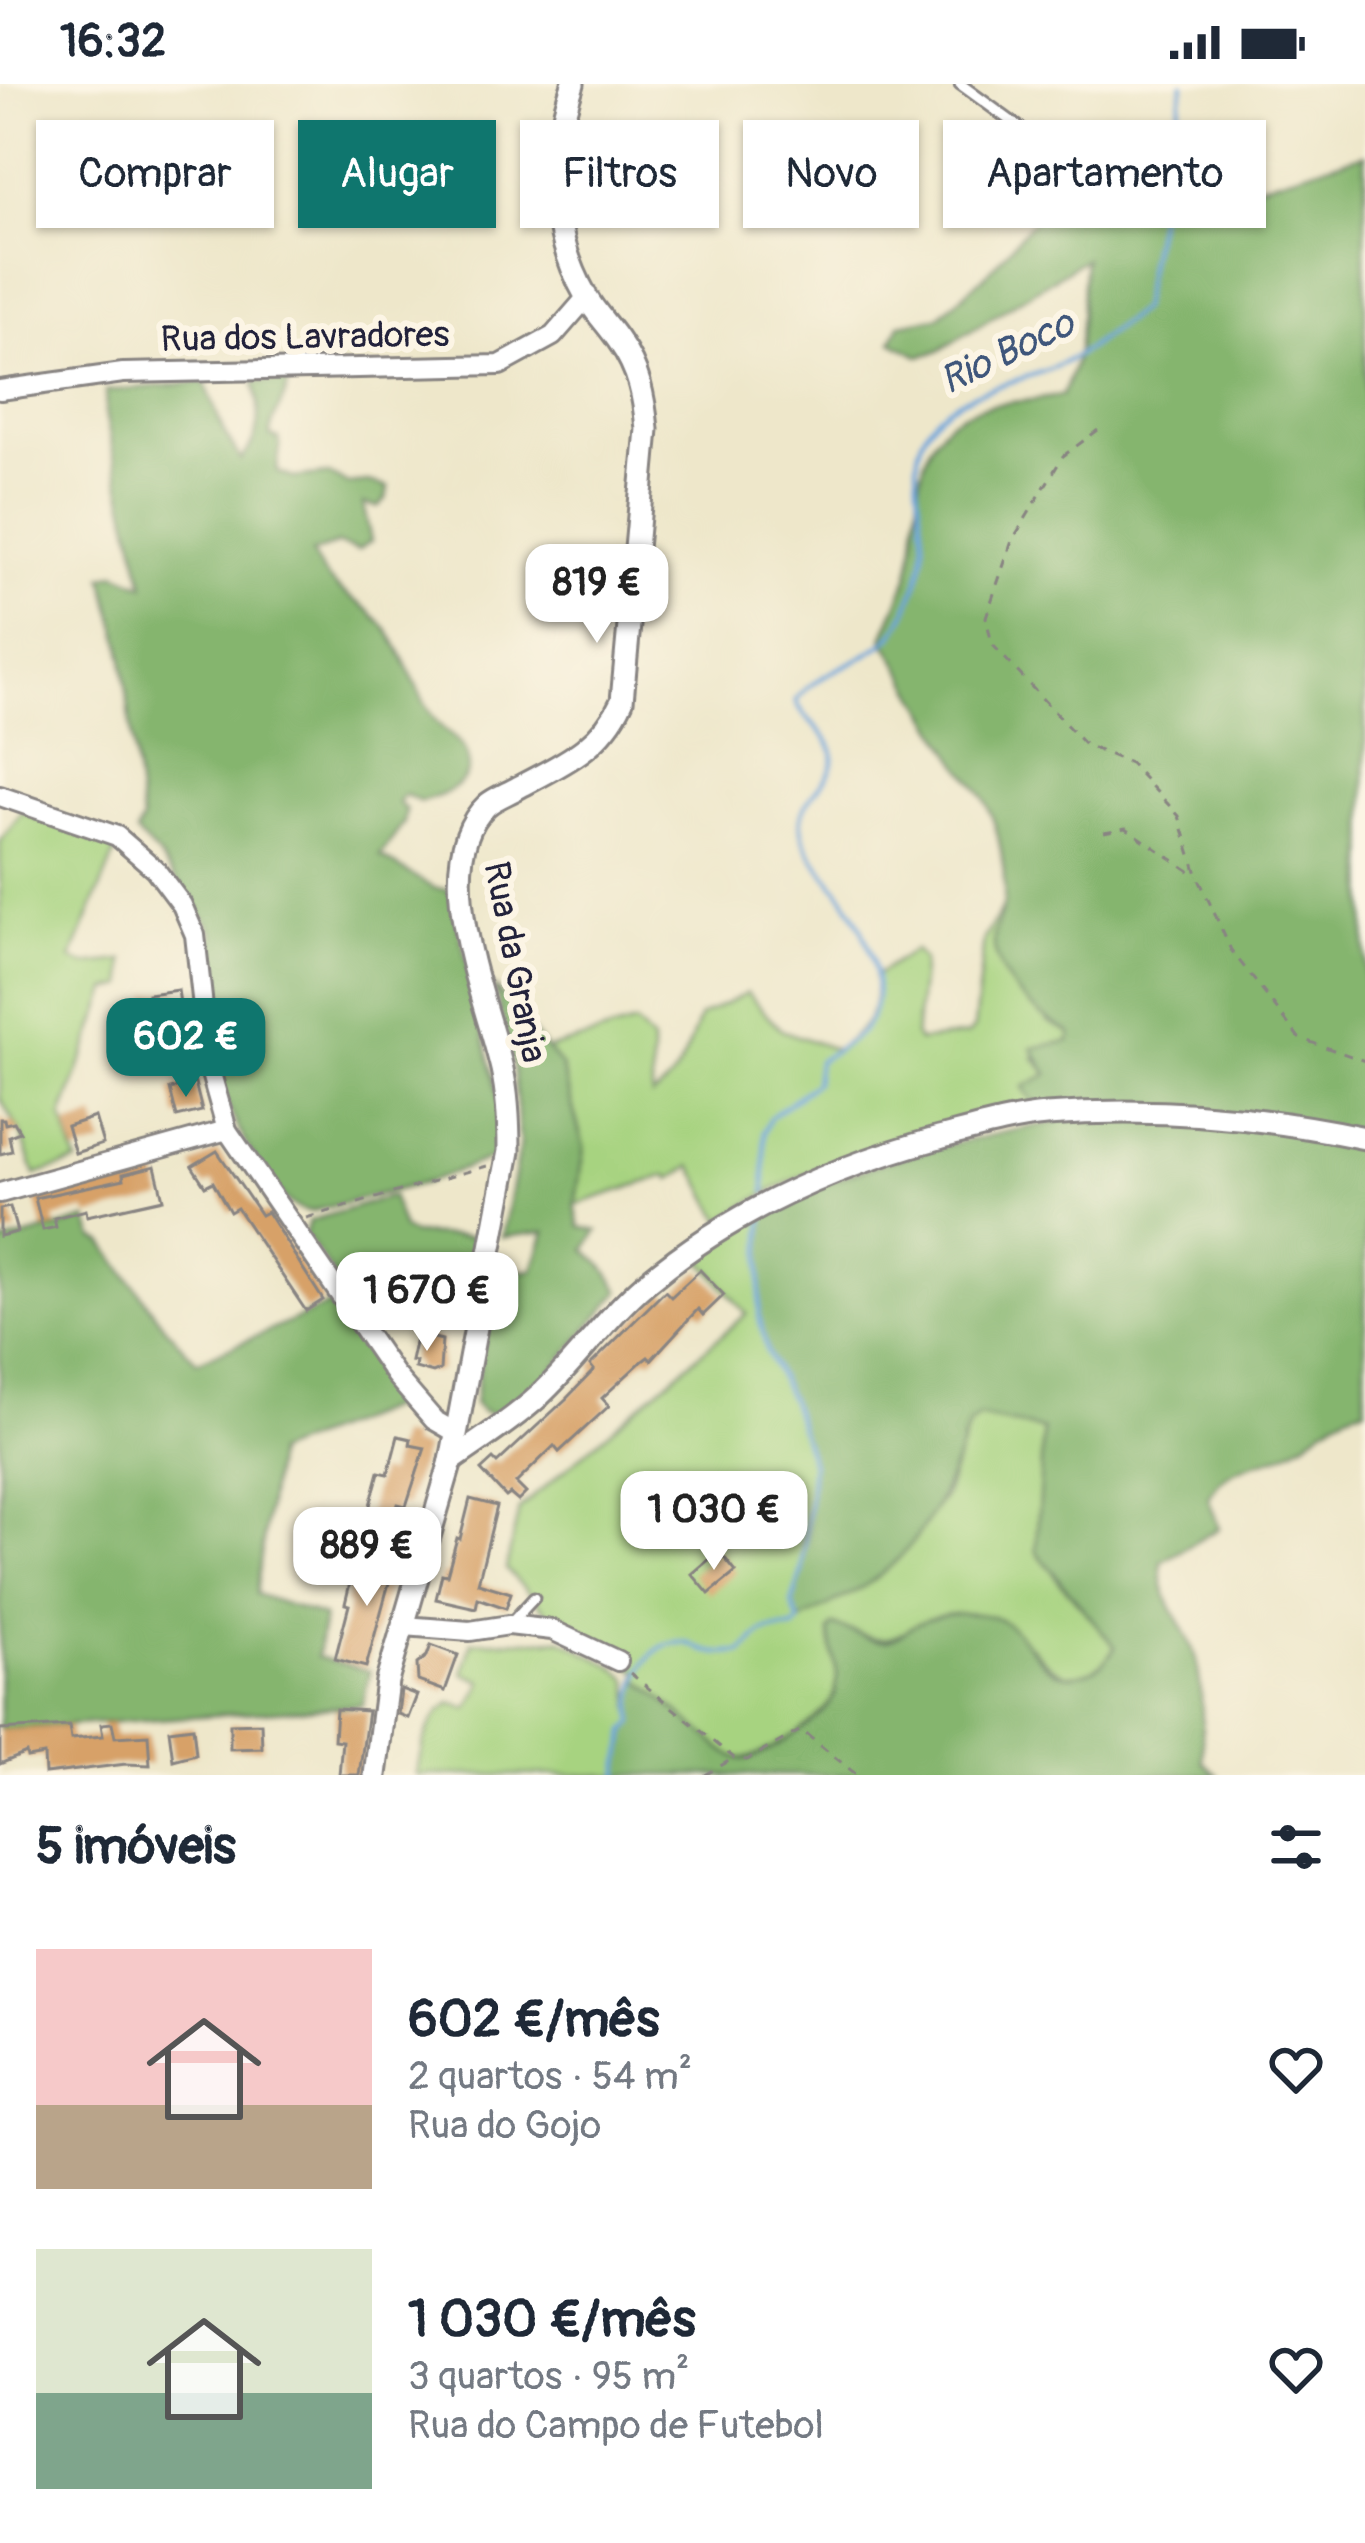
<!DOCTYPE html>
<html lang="pt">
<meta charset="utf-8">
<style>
:root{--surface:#fff;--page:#f6f6f7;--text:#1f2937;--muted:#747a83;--accent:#0f766e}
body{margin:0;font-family:Pangolin,sans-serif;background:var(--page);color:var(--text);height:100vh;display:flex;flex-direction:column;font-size:45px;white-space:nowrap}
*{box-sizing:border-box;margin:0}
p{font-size:39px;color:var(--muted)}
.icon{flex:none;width:66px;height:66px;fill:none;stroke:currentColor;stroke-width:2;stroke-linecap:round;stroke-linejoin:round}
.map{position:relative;height:1691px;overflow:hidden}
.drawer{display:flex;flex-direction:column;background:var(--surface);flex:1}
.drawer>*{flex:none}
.hud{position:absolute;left:36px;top:36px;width:1293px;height:108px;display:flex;gap:24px}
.price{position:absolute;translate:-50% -102px;padding:0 27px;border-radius:24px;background:#fff;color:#222;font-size:39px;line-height:78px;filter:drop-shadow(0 3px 6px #0008)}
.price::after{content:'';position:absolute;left:50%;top:72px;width:36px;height:27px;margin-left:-18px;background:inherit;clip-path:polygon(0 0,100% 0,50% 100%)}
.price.on{background:var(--accent);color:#fff}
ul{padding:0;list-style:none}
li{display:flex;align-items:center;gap:36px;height:300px;padding:0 36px}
li span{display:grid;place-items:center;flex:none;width:336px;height:240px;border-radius:0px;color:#555}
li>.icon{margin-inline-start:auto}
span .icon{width:144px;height:144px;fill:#fffc;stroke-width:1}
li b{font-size:51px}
h2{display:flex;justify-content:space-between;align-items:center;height:144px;padding:0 36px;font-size:51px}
.tag{padding:0 42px;border-radius:0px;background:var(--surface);box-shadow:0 3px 9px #0004;font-size:42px;line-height:108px}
.tag.on{background:var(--accent);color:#fff}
.status{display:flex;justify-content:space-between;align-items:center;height:84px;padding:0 60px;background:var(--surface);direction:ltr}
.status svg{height:33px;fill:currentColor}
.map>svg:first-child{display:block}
.green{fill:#a7d380;stroke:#647a5e;stroke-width:3}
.forest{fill:#85b56e;stroke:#546c54;stroke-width:3}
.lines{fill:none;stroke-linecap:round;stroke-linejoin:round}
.stream{stroke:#6ba4da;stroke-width:4.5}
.building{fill:#d7a168}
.service-casing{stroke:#888482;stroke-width:15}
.minor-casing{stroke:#888482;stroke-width:24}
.tertiary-casing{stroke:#888482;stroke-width:27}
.path{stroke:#888482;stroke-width:3;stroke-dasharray:9 9;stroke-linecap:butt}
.service{stroke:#fff;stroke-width:9}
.minor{stroke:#fff;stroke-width:18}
.tertiary{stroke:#fff;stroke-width:21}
.labels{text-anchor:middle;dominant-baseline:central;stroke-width:12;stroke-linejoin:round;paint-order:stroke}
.street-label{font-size:36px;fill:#22223b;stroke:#fcf5e5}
.water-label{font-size:39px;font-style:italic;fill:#3f567b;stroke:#fcf5e5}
</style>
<div class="status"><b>16:32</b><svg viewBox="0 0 49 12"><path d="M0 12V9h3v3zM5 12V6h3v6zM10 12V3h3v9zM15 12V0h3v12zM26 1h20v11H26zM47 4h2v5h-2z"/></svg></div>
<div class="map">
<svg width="1365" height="1691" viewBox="0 0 1365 1691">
<rect width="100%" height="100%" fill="#fcf5e5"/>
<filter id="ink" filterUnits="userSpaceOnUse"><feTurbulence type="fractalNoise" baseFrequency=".00833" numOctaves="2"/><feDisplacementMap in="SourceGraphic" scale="24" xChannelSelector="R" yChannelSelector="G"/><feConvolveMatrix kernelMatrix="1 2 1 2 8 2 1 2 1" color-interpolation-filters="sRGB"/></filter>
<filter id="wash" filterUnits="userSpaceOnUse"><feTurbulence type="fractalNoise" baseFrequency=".004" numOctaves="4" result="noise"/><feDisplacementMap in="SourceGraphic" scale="48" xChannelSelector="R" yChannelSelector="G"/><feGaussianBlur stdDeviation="2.7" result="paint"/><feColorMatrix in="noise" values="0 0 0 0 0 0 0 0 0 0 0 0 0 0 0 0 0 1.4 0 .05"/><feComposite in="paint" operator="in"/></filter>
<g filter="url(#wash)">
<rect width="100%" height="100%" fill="#eee7ca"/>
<g class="green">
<polygon points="22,728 117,764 71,876 84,881 124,877 125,902 108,906 62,1033 77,1078 35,1091 21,1050 0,1014 0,758"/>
<path d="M1004,821L994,854L1049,938L1071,949L1069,957L1034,973L1048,990L1024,1003L1035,1021C927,1050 815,1071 722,1137L692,1082L671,1095L668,1091L575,1121L584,1063L561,982L547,965L635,940L652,958V1012C681,994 689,961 700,932L747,909L781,946L837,966C865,942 879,932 875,892L914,866L923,877L915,953L918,957L968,951L974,944L984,855Z"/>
<path d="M763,1130L759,1232L767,1268L791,1317L812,1380L802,1487L792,1520L799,1537L878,1493L944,1413L969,1341L979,1333L1043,1346L1038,1440L1054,1491L1115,1562C1091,1607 1058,1596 1031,1562L918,1539C880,1567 874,1551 833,1542L829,1547C831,1569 842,1591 833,1613C824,1634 754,1683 732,1673C707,1661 660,1614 637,1594L639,1588L555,1537L506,1485L519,1425L746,1230L699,1173Z"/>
<path d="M560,1555L613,1582L629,1596L634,1639L619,1691H416C423,1663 425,1635 452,1619L469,1625L483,1597L463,1589L472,1558Z"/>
</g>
<g class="forest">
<path d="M1176,59L1203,99L1244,105L1365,70V1324C1333,1328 1311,1359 1281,1371C1252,1382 1227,1381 1208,1413L1219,1444L1162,1478C1157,1513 1182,1534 1193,1566C1205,1603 1201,1640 1203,1678L1218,1691H619L626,1647L634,1639L631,1621L637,1594L722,1665C730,1671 738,1677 748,1675C770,1669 824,1634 833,1613C842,1591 831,1569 829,1547L833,1541C849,1545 870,1558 886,1557C900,1555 905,1545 918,1539C939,1529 978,1525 1000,1536C1020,1546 1031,1567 1046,1581C1071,1602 1102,1587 1115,1563L1036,1467L1043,1346L979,1333L969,1341C949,1398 926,1460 872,1497C849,1513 823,1523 799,1538L792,1520L802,1487L812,1380L791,1317L767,1268L759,1232L763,1130C850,1079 958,1057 1056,1038V1020L1035,1021L1023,1003L1048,990L1032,964L1069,957L1071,949C1039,933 991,895 994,853C995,841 1003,830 1004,818C1006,785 1000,748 986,718C980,705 968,693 960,681C932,640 909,596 883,554C891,534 901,514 908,493C924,438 903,351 970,327C1000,316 1031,319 1062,311C1087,264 1079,226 1085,175L937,268L919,272L892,258L900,240L938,233L988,189L1076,87L1109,90L1135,64Z"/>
<path d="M289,297C286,318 271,332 270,352L279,355C282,367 276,376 278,388L293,394L329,390L347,400L368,398L388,403L386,415L378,423L363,420L371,457L358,466L338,460L312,469C333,516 360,509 388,547C408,574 416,611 436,637C443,647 457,653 463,664C482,698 444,712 420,718L406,711L402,713L399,719L406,726L404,739L380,772L434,804L450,806L494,995L499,1023L498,1069L492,1074L428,1098L309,1128C276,1126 230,1034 221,1003C211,969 212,928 207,892L211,888L214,848L161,775L136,749L142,737L121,559L103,493L116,489L144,501L113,368L105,329L106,307L205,298L223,346L241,376C261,353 261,326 254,298Z"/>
<polygon points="494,902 561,982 584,1064 575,1121 580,1143 598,1147 585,1165 605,1184 620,1207 539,1302 500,1332 482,1328 474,1319 495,1190 533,1186 545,1148 502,1153 520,1060 513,980"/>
<polygon points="392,1112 403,1145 412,1150 481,1153 471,1206 370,1195 368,1200 335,1193 305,1150 309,1137"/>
<polygon points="87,1135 94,1154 103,1158 164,1242 197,1278 331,1220 402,1319 275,1369 256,1510 324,1533 317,1573 370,1587 362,1621 0,1646 0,1160"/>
</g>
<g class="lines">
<g class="stream">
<path d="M765,1108L764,1048L770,1034L815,999L818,977C834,967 860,954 869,937C889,901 865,845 844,814C829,792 805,771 801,743C796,714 839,696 833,668C828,648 803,636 796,616C822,583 867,580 894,549C906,534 914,508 920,490C937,439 892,375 939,331C965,306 1023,297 1057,282C1087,268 1115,244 1141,225C1151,149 1173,76 1183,0"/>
<path d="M619,1691L626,1647L634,1639C629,1608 643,1554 685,1559C692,1560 697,1564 703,1566C716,1571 729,1569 742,1568C770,1541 757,1548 794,1544L799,1538L792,1520L802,1487L812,1380L791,1317L767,1268L759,1232L763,1130"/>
</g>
</g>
<g id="blocks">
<g class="building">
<polygon points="178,906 182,933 175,934 181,981 147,985 143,954 154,953 148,910"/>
<polygon points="195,999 202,1027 177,1033 170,1005"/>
<polygon points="95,1033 103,1060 75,1069 67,1042"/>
<polygon points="0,1035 4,1035 5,1040 14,1038 20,1048 9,1052 12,1067 0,1070"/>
<polygon points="217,1067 261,1131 267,1128 323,1216 306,1227 237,1124 230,1128 213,1098 205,1102 192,1082"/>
<polygon points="155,1082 163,1115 87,1132 86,1126 54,1134 56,1143 43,1146 35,1114 124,1095 123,1090"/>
<polygon points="10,1123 17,1148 0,1152 0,1125"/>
<polygon points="700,1186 724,1211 703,1231 698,1225 651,1276 648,1273 640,1279 602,1314 609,1322 559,1368 554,1362 516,1399 526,1409 518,1417 510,1410 506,1413 481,1386 493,1375 497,1379 566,1315 594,1286 590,1281 665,1207 671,1213"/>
<polygon points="417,1250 442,1256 440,1286 433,1289 415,1284 416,1278 411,1277"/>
<polygon points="398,1352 411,1355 410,1361 425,1364 406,1422 398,1420 388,1457 362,1451 379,1388 388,1390"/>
<polygon points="470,1415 497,1422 478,1499 511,1509 506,1524 478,1514 476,1524 436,1515 442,1490 447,1491 457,1454 460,1455"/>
<polygon points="376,1466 405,1473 398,1497 390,1495 366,1583 335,1575 349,1521 345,1520 350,1499 367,1503"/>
<polygon points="719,1467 736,1488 709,1510 692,1490"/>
<polygon points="431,1561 458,1571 445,1607 418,1597 417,1580 427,1572"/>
<polygon points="401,1605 417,1611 408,1634 398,1630"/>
<polygon points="336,1625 368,1627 359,1691 339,1691 342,1657 334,1656"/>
<polygon points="112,1639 115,1653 148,1651 150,1681 126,1680 45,1690 44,1671 27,1674 26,1669 0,1680 0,1646 69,1642 71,1655 103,1652 101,1640"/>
<polygon points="261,1639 262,1664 230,1665 230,1640"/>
<polygon points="193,1643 196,1670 173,1676 169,1646"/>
</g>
</g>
</g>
<g filter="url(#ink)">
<use href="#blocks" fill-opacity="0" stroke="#888482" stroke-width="3"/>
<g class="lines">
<g class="service-casing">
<g id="service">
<polyline points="960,0 1067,78"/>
<polyline points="509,1541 534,1514"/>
</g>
</g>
<g class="minor-casing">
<g id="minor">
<polyline points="0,306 123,289 500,281 553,252 586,214"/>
<polyline points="0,712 117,752 155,785 182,821 195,851 210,986 227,1046 395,1291 434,1336 455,1348"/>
<polyline points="0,1109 227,1046"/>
<polyline points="404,1542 470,1547 509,1541 552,1546 618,1577"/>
</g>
</g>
<g class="tertiary-casing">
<g id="tertiary">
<path d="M451,1377C480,1356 512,1337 539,1312C577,1277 606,1233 646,1199C732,1127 832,1083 939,1054C974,1045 1011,1034 1046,1031C1152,1023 1261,1032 1365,1054"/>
<path d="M375,1691L387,1597L451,1377L509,1067C509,1039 508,1012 502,985C486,915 426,778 487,721C495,714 509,709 519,703C562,680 601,664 622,617L647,345C644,313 639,286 620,259C610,243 596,230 587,214C548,146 549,72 573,0"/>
</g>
</g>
<g class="path">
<polyline points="1098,346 1063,372 1012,457 986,533 992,560 1085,661 1130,679 1179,732 1198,793 1231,866 1299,954 1365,977"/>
<polyline points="1104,748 1126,744 1197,792"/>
<polyline points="306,1134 487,1082"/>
<polyline points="630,1589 734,1674 747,1676 801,1646 857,1691"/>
<polyline points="705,1691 734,1674"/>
</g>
<use href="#service" class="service"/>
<use href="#minor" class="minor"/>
<use href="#tertiary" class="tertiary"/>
</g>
</g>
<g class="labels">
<g class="street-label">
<text transform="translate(305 253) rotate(-1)">Rua dos Lavradores</text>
<text transform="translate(515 878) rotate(79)">Rua da Granja</text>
</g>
<g class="water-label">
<text transform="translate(1007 268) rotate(-26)">Rio Boco</text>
</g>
</g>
</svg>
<b class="price" style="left:597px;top:562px">819 €</b>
<b class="price on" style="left:186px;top:1016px">602 €</b>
<b class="price" style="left:427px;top:1270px">1 670 €</b>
<b class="price" style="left:714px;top:1489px">1 030 €</b>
<b class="price" style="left:367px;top:1525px">889 €</b>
<div class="hud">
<a class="tag">Comprar</a>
<a class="tag on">Alugar</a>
<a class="tag">Filtros</a>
<a class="tag">Novo</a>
<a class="tag">Apartamento</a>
</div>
</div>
<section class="drawer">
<h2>5 imóveis<svg class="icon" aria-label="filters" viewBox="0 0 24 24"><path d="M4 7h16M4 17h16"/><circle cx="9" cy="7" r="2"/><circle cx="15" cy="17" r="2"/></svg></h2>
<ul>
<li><span style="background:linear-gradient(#f6c9c9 65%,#b9a48a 0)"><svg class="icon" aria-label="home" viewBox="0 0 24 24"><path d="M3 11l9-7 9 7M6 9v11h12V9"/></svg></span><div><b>602 €/mês</b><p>2 quartos · 54 m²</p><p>Rua do Gojo</p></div><svg class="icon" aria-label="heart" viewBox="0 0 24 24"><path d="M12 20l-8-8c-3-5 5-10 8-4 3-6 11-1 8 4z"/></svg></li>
<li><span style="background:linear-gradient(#dfe7d0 60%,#7fa58c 0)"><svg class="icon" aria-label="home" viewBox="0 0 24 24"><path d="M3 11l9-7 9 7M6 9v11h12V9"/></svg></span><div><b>1 030 €/mês</b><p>3 quartos · 95 m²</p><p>Rua do Campo de Futebol</p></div><svg class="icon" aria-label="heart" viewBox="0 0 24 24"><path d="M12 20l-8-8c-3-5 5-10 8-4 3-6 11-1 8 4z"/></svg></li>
</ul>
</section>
